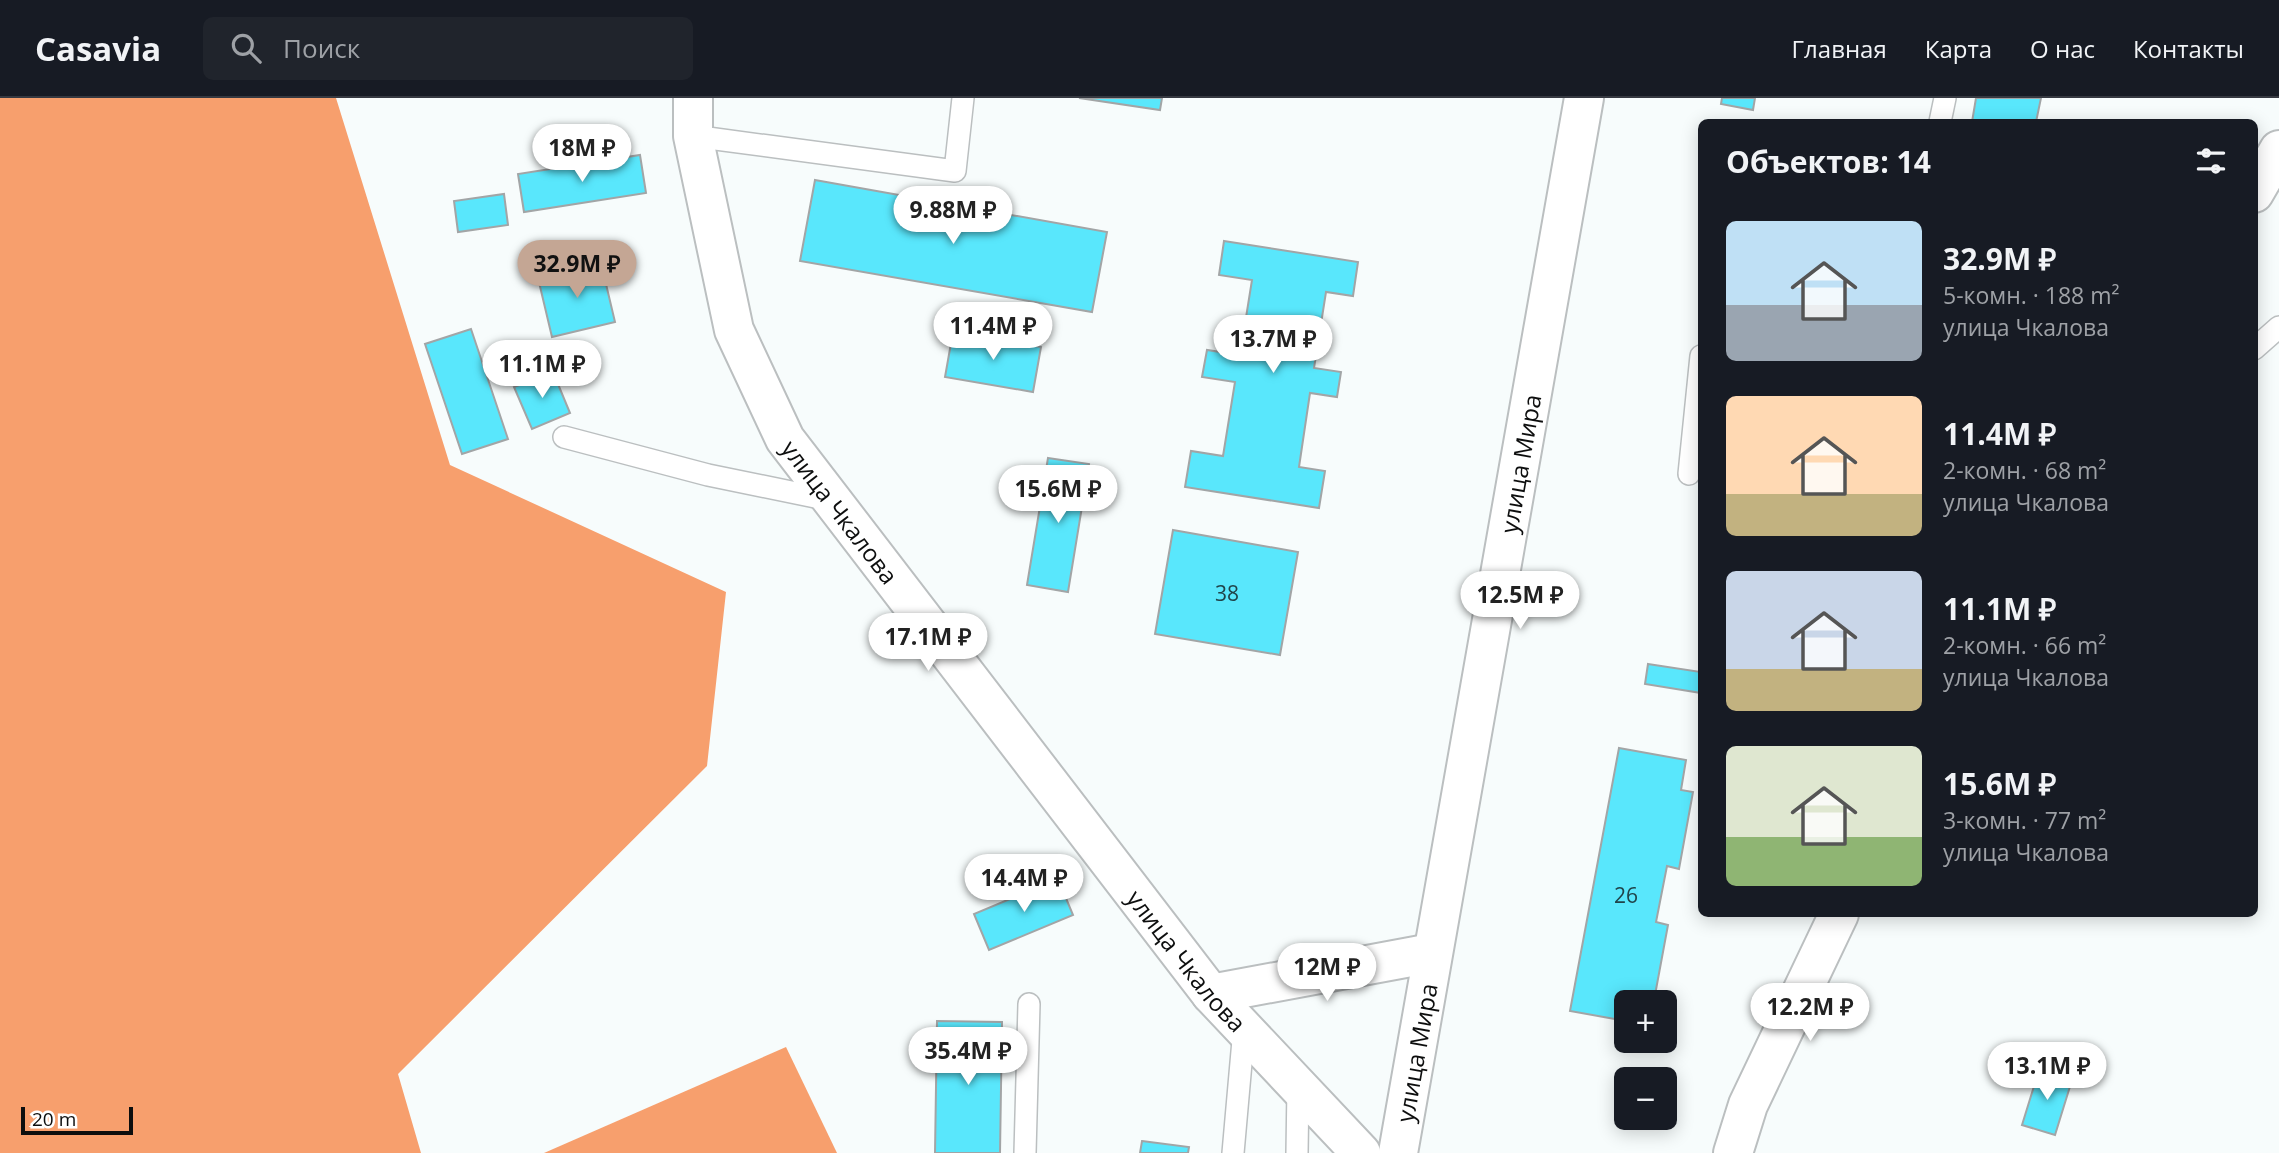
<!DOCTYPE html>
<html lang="ru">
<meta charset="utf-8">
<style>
:root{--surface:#171b24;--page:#20242c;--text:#f1f3f6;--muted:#9ea1a6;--line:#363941;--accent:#c4a694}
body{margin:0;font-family:"Open Sans",sans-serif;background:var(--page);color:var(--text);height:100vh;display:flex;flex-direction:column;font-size:26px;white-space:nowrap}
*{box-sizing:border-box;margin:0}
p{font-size:23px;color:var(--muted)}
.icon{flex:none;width:38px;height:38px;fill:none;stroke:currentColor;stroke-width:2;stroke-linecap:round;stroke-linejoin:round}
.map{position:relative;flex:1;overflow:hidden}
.sheet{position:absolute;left:1698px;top:21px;width:560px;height:798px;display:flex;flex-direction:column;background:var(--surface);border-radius:10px;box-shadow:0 4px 18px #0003}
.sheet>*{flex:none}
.buttons{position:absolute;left:1614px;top:892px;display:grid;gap:14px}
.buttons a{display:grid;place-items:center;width:63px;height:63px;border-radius:10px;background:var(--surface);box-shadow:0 4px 18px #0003;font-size:35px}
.scale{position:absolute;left:21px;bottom:18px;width:112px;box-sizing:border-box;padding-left:7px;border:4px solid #0d0e0e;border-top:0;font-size:19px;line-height:24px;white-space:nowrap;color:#0d0e0e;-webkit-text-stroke:5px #fff;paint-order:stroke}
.price{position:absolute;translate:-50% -60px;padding:0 16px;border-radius:24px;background:#fff;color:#222;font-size:23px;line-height:46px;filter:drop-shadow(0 2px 4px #0008)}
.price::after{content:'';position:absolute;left:50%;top:42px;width:21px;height:16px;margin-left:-10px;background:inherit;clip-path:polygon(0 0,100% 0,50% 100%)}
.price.current{background:var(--accent);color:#111}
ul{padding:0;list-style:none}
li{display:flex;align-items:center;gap:21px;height:175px;padding:0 28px}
li span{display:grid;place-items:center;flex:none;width:196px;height:140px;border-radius:10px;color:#555}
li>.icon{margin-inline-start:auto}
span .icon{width:84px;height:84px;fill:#fffc;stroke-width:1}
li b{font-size:30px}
h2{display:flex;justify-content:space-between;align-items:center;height:84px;padding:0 28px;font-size:30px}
header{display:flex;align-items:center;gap:42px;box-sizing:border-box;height:98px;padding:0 35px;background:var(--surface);border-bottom:2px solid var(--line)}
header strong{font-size:33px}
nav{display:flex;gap:38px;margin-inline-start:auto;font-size:24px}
.search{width:490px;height:63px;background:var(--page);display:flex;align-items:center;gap:18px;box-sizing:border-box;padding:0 24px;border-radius:10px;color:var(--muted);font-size:26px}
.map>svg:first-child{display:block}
.forest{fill:#f79f6d}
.building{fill:#59e7fc;stroke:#a2a5a6;stroke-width:2}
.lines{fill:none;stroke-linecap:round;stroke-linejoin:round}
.lane-casing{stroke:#bbbfc0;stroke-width:24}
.street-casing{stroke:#bbbfc0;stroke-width:42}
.secondary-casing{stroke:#bbbfc0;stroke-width:42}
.lane{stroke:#fff;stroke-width:21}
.street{stroke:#fff;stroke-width:38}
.secondary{stroke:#fff;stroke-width:38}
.labels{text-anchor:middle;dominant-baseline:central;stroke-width:5;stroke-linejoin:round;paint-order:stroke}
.number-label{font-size:21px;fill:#20444a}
.street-label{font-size:24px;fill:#0d0e0e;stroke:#fff}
</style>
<header>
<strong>Casavia</strong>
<div class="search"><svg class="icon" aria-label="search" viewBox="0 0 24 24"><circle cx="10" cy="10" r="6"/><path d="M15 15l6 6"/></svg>Поиск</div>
<nav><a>Главная</a><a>Карта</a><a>О нас</a><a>Контакты</a></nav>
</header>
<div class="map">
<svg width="2279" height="1055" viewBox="0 0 2279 1055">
<rect width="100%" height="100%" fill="#f7fcfc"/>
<g class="forest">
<polygon points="0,0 336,0 450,367 726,494 707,668 398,976 421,1055 0,1055"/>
<polygon points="786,949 837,1055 544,1055"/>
</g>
<g class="building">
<polygon points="1079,0 1162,0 1160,12"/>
<polygon points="1722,0 1755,0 1753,12 1721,6"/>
<polygon points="1976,0 2041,0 2036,24 1972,24"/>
<polygon points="640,57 646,95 524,114 518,76"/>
<polygon points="815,82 1107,134 1092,214 800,163"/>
<polygon points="504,96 508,127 458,134 454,103"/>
<polygon points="1224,143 1358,164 1353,198 1326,194 1314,270 1341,274 1337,299 1310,295 1299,369 1325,373 1319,410 1185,389 1191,353 1223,358 1235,284 1202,279 1207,252 1240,257 1252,182 1219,177"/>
<polygon points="601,165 615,224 552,239 538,180"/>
<polygon points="471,231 508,341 462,356 425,246"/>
<polygon points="953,234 1041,249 1033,294 945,279"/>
<polygon points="553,274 570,315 532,331 514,289"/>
<polygon points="1048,360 1089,366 1068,494 1027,487"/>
<polygon points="1173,432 1298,454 1280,557 1155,536"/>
<polygon points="1648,566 1701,574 1701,595 1645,586"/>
<polygon points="1619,650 1686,662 1681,692 1693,694 1679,771 1667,768 1656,824 1668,827 1655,897 1643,895 1641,905 1626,905 1626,923 1570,913"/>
<polygon points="1058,781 1073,817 989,852 974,816"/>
<polygon points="937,923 1002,924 1000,1055 935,1055"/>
<polygon points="2039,972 2072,982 2055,1037 2022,1027"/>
<polygon points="1142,1043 1189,1049 1188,1055 1140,1055"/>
</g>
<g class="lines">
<g class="lane-casing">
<g id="lane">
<polyline points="1940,24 1945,0"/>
<polyline points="693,38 955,73 963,0"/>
<polyline points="2254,251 2279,229"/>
<polyline points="564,339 708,377 830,402"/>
<polyline points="1689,376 1701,258"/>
<polyline points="1025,1055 1029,906"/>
<polyline points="1233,1055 1244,931"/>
<polyline points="1297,1055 1298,988"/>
</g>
</g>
<g class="street-casing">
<g id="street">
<path id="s1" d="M693,0V38L734,232L785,341L1211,896L1361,1055"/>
<polyline points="1211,896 1432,855"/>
<path id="s2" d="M1398,1055L1584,0"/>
</g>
</g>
<g class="secondary-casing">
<g id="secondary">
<polyline points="2254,95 2279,52"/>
<polyline points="1733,1055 1748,1007 1839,816"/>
</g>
</g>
<use href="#lane" class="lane"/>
<use href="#street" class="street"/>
<use href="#secondary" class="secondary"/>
</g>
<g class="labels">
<g class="number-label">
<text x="1227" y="495">38</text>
<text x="1626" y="797">26</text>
</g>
<g class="street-label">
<text stroke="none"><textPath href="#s2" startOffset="700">улица Мира</textPath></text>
<text stroke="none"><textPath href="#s1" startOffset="448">улица Чкалова</textPath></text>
<text stroke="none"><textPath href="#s1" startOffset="1015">улица Чкалова</textPath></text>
<text stroke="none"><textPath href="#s2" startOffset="102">улица Мира</textPath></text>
</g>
</g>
</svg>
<div class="buttons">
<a>+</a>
<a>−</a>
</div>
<div class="scale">20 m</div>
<b class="price" style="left:582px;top:86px">18M ₽</b>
<b class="price" style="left:953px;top:148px">9.88M ₽</b>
<b class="price current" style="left:577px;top:202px">32.9M ₽</b>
<b class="price" style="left:993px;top:264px">11.4M ₽</b>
<b class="price" style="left:1273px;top:277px">13.7M ₽</b>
<b class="price" style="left:542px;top:302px">11.1M ₽</b>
<b class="price" style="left:1058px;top:427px">15.6M ₽</b>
<b class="price" style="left:1520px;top:533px">12.5M ₽</b>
<b class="price" style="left:928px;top:575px">17.1M ₽</b>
<b class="price" style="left:1024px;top:816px">14.4M ₽</b>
<b class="price" style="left:1327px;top:905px">12M ₽</b>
<b class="price" style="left:1810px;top:945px">12.2M ₽</b>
<b class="price" style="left:968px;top:989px">35.4M ₽</b>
<b class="price" style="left:2047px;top:1004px">13.1M ₽</b>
<section class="sheet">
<h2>Объектов: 14<svg class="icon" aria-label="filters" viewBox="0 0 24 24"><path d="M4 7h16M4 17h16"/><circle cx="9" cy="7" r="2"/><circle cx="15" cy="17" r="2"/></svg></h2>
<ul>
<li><span style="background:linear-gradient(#bfe0f5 60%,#9aa5b1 0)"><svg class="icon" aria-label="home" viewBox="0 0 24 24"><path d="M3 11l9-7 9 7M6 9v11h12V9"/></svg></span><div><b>32.9M ₽</b><p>5-комн. · 188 m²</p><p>улица Чкалова</p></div></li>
<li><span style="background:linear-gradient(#ffd9b3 70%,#c2b280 0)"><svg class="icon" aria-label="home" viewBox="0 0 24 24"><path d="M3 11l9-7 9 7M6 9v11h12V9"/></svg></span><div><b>11.4M ₽</b><p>2-комн. · 68 m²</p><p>улица Чкалова</p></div></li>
<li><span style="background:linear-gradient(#c9d6e8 70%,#c2b280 0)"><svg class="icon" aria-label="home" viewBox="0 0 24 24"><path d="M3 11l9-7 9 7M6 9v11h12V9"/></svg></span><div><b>11.1M ₽</b><p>2-комн. · 66 m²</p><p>улица Чкалова</p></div></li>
<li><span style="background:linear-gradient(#dfe7d0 65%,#8fb573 0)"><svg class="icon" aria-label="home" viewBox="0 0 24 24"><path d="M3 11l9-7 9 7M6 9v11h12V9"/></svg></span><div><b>15.6M ₽</b><p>3-комн. · 77 m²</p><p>улица Чкалова</p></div></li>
</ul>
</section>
</div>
